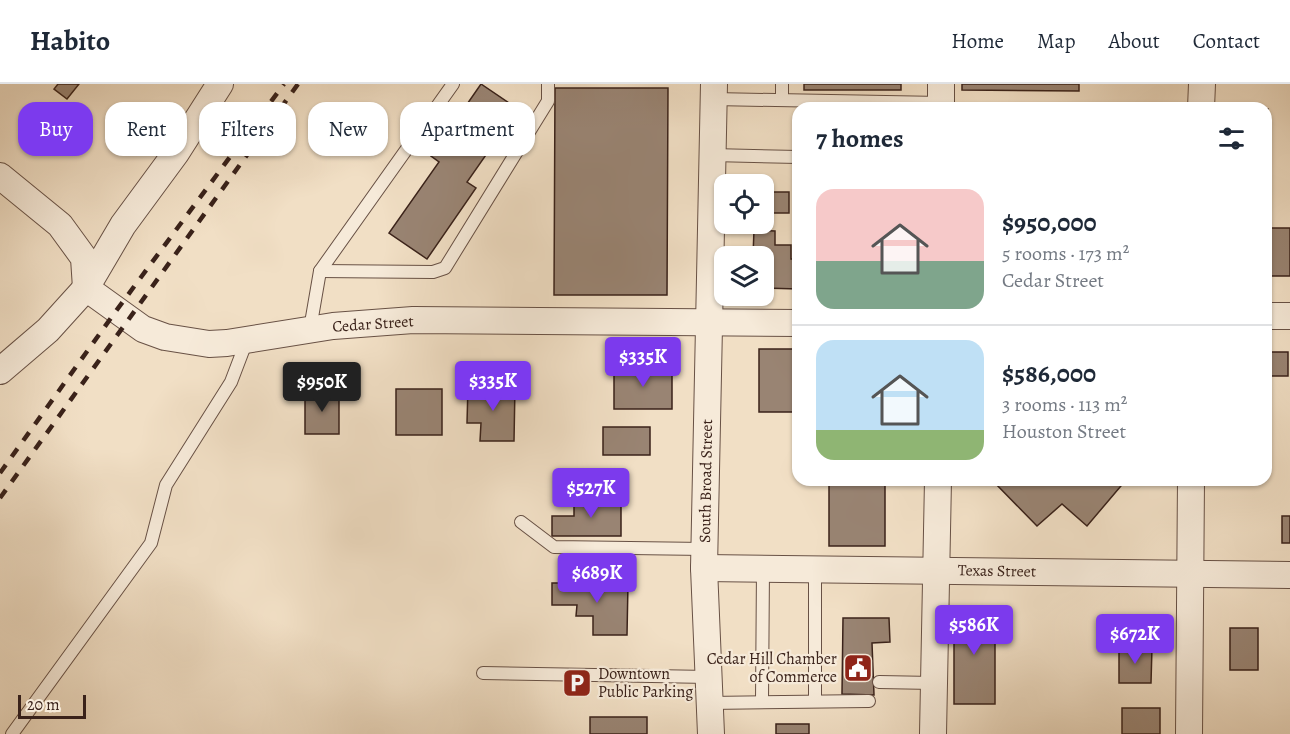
<!DOCTYPE html>
<meta charset="utf-8">
<style>
:root{--surface:#fff;--page:#f2f2f3;--text:#1f2937;--muted:#747a83;--line:#e0e1e3;--accent:#7c3aed}
body{margin:0;font-family:Alegreya,serif;background:var(--page);color:var(--text);height:100vh;display:flex;flex-direction:column;font-size:22px;white-space:nowrap}
*{box-sizing:border-box;margin:0}
p{font-size:20px;color:var(--muted)}
.icon{flex:none;width:33px;height:33px;fill:none;stroke:currentColor;stroke-width:2;stroke-linecap:round;stroke-linejoin:round}
.map{position:relative;flex:1;overflow:hidden}
.drawer{position:absolute;left:792px;top:18px;width:480px;height:384px;display:flex;flex-direction:column;background:var(--surface);border-radius:18px;box-shadow:0 2px 4px #0004}
.drawer>*{flex:none}
.top-card{position:absolute;left:18px;top:18px;width:570px;height:54px;display:flex;gap:12px}
.fabs{position:absolute;left:714px;top:90px;display:grid;gap:12px}
.fabs a{display:grid;place-items:center;width:60px;height:60px;border-radius:12px;background:var(--surface);box-shadow:0 2px 4px #0004;font-size:30px}
.scale{position:absolute;left:18px;bottom:15px;width:68px;box-sizing:border-box;padding-left:6px;border:3px solid #3a221a;border-top:0;font-size:16px;line-height:21px;white-space:nowrap;color:#3a221a;-webkit-text-stroke:4px #f6ead9;paint-order:stroke}
.price{position:absolute;translate:-50% -51px;padding:0 14px;border-radius:6px;background:var(--accent);color:#fff;font-size:20px;line-height:39px;filter:drop-shadow(0 2px 3px #0008)}
.price::after{content:'';position:absolute;left:50%;top:36px;width:18px;height:14px;margin-left:-9px;background:inherit;clip-path:polygon(0 0,100% 0,50% 100%)}
.price.current{background:#222;color:#fff}
ul{padding:0;list-style:none}
li{display:flex;align-items:center;gap:18px;height:150px;padding:0 24px}
li+li{border-top:2px solid var(--line)}
li span{display:grid;place-items:center;flex:none;width:168px;height:120px;border-radius:18px;color:#555}
li>.icon{margin-inline-start:auto}
span .icon{width:72px;height:72px;fill:#fffc;stroke-width:1}
li b{font-size:26px}
h2{display:flex;justify-content:space-between;align-items:center;height:72px;padding:0 24px;font-size:26px}
.chip{padding:0 21px;border-radius:18px;background:var(--surface);box-shadow:0 2px 4px #0004;font-size:21px;line-height:54px}
.chip.current{background:var(--accent);color:#fff}
header{display:flex;align-items:center;gap:36px;box-sizing:border-box;height:84px;padding:0 30px;background:var(--surface);border-bottom:2px solid var(--line)}
header strong{font-size:28px}
nav{display:flex;gap:33px;margin-inline-start:auto;font-size:21px}
.map>svg:first-child{display:block}
.building{fill:#998473;stroke:#3a221a;stroke-width:1.5}
.lines{fill:none;stroke-linecap:round;stroke-linejoin:round}
.service-casing{stroke:#685145;stroke-width:14}
.minor-casing{stroke:#685145;stroke-width:28}
.service{stroke:#f6ead9;stroke-width:12}
.minor{stroke:#f6ead9;stroke-width:26}
.rail{stroke:#3a221a;stroke-width:4.5;stroke-dasharray:10 10;stroke-linecap:butt}
.labels{text-anchor:middle;dominant-baseline:central;stroke-width:4.5;stroke-linejoin:round;paint-order:stroke}
.street-label{font-size:16px;fill:#3a221a;stroke:#f6ead9}
.poi-label{font-size:16px;fill:#3a221a;stroke:#f6ead9;text-anchor:end}
</style>
<header>
<strong>Habito</strong>
<nav><a>Home</a><a>Map</a><a>About</a><a>Contact</a></nav>
</header>
<div class="map">
<svg width="1290" height="650" viewBox="0 0 1290 650">
<rect width="100%" height="100%" fill="#f1dfc5"/>
<filter id="stains"><feTurbulence type="fractalNoise" baseFrequency=".00333" numOctaves="4"/><feColorMatrix values="0 0 0 0 .2 0 0 0 0 .09 0 0 0 0 .02 0 0 0 .5 -.17"/></filter>
<radialGradient id="worn" r=".72"><stop offset=".6" stop-color="#630" stop-opacity="0"/><stop offset="1" stop-color="#630" stop-opacity=".3"/></radialGradient>
<g class="building">
<polygon points="58,0 79,0 67,15 54,5"/>
<polygon points="481,0 518,25 467,98 476,104 427,175 389,149 439,78 431,72"/>
<rect x="804" y="0" width="97" height="6"/>
<polygon points="962,0 1079,0 1079,7 962,6"/>
<polygon points="555,4 668,4 667,211 554,211"/>
<rect x="1266" y="25" width="2" height="35"/>
<rect x="764" y="108" width="25" height="21"/>
<rect x="1268" y="144" width="22" height="48"/>
<polygon points="754,146 775,147 775,161 791,161 791,175 798,175 798,205 764,204 764,172 753,172"/>
<rect x="759" y="265" width="39" height="63"/>
<rect x="1266" y="268" width="22" height="24"/>
<rect x="614" y="284" width="58" height="41"/>
<polygon points="468,302 515,302 514,357 480,357 481,339 467,339"/>
<rect x="396" y="305" width="46" height="46"/>
<rect x="305" y="308" width="34" height="42"/>
<rect x="603" y="343" width="47" height="28"/>
<rect x="829" y="396" width="56" height="66"/>
<polygon points="992,396 1126,396 1087,442 1062,420 1037,442"/>
<polygon points="574,415 621,415 621,452 552,452 552,432 574,432"/>
<rect x="1282" y="432" width="8" height="27"/>
<polygon points="552,499 628,499 627,551 593,551 593,532 576,532 577,521 552,521"/>
<rect x="954" y="524" width="41" height="96"/>
<polygon points="843,534 889,534 890,558 872,559 874,611 842,610"/>
<rect x="1230" y="544" width="28" height="42"/>
<polygon points="1119,562 1152,563 1151,599 1119,599"/>
<rect x="1122" y="624" width="38" height="26"/>
<rect x="590" y="633" width="57" height="17"/>
<rect x="776" y="640" width="33" height="10"/>
</g>
<g class="lines">
<g class="service-casing">
<g id="service">
<polyline points="713,15 941,19"/>
<polyline points="782,16 782,0"/>
<polyline points="712,71 798,73"/>
<polyline points="320,187 433,188 445,184 548,17 548,0"/>
<polyline points="310,245 320,187 453,0"/>
<polyline points="521,438 554,463 705,465"/>
<polyline points="815,485 815,617"/>
<polyline points="483,589 709,593"/>
<polyline points="879,598 933,599"/>
<polyline points="762,616 763,484"/>
<polyline points="709,619 869,617"/>
<polyline points="12,650 151,459 166,401 231,298 247,256"/>
</g>
</g>
<g class="minor-casing">
<g id="minor">
<polyline points="941,24 941,0"/>
<polyline points="1201,24 1202,0"/>
<polyline points="0,92 60,141 84,174 86,204"/>
<polyline points="86,204 123,141 176,69 220,0"/>
<polyline points="1266,232 1290,232"/>
<polyline points="0,287 48,246 86,204 143,245 165,253 209,260 227,259 333,242 413,236 798,239"/>
<polyline points="704,484 1290,491"/>
<polyline points="711,650 704,484 714,0"/>
<polyline points="933,650 938,396"/>
<polyline points="1189,650 1191,396"/>
</g>
</g>
<use href="#service" class="service"/>
<use href="#minor" class="minor"/>
<g class="rail">
<polyline points="0,389 116,227 284,0"/>
<polyline points="0,414 298,0"/>
</g>
</g>
<defs>
<g id="civic-square" transform="scale(1.5)"><rect x="-9" y="-9" width="18" height="18" rx="4" fill="#8f2418" stroke="#f6ead9"/><path d="M-.6-6.5H3V-4.5H.6V-3L4-1V1h2V6H-6V1h2V-1L-.6-3ZM-1.2 2.5V6h2.4V2.5Z" fill="#fff"/></g>
<g id="parking-square" transform="scale(1.5)"><rect x="-9" y="-9" width="18" height="18" rx="4" fill="#8f2418" stroke="#f6ead9"/><path d="M-3.5-5.5H1a3.5 3.5 0 0 1 0 7H-1V5.5H-3.5ZM-1-3.4V-.6H.8a1.4 1.4 0 0 0 0-2.8Z" fill="#fff"/></g>
</defs>
<g fill-rule="evenodd">
<use href="#civic-square" x="858" y="584"/>
<use href="#parking-square" x="577" y="599"/>
</g>
<g class="labels">
<g class="street-label">
<text transform="translate(373 240) rotate(-4)">Cedar Street</text>
<text transform="translate(706 397) rotate(-89)">South Broad Street</text>
<text transform="translate(997 487) rotate(1)">Texas Street</text>
</g>
<g class="poi-label">
<text x="837" y="575">Cedar Hill Chamber<tspan x="837" dy="18">of Commerce</tspan></text>
<text x="598" y="590" text-anchor="start">Downtown<tspan x="598" dy="18">Public Parking</tspan></text>
</g>
</g>
<rect width="100%" height="100%" filter="url(#stains)"/>
<rect width="100%" height="100%" fill="url(#worn)"/>
</svg>
<div class="fabs">
<a><svg class="icon" aria-label="locate" viewBox="0 0 24 24"><circle cx="12" cy="12" r="6"/><path d="M12 2v4M12 18v4M2 12h4M18 12h4"/></svg></a>
<a><svg class="icon" aria-label="layers" viewBox="0 0 24 24"><path d="M12 4l9 5-9 5-9-5zM3 14l9 5 9-5"/></svg></a>
</div>
<div class="scale">20 m</div>
<b class="price" style="left:643px;top:304px">$335K</b>
<b class="price" style="left:493px;top:328px">$335K</b>
<b class="price current" style="left:322px;top:329px">$950K</b>
<b class="price" style="left:591px;top:435px">$527K</b>
<b class="price" style="left:597px;top:520px">$689K</b>
<b class="price" style="left:974px;top:572px">$586K</b>
<b class="price" style="left:1135px;top:581px">$672K</b>
<div class="top-card">
<a class="chip current">Buy</a>
<a class="chip">Rent</a>
<a class="chip">Filters</a>
<a class="chip">New</a>
<a class="chip">Apartment</a>
</div>
<section class="drawer">
<h2>7 homes<svg class="icon" aria-label="filters" viewBox="0 0 24 24"><path d="M4 7h16M4 17h16"/><circle cx="9" cy="7" r="2"/><circle cx="15" cy="17" r="2"/></svg></h2>
<ul>
<li><span style="background:linear-gradient(#f6c9c9 60%,#7fa58c 0)"><svg class="icon" aria-label="home" viewBox="0 0 24 24"><path d="M3 11l9-7 9 7M6 9v11h12V9"/></svg></span><div><b>$950,000</b><p>5 rooms · 173 m²</p><p>Cedar Street</p></div></li>
<li><span style="background:linear-gradient(#bfe0f5 75%,#8fb573 0)"><svg class="icon" aria-label="home" viewBox="0 0 24 24"><path d="M3 11l9-7 9 7M6 9v11h12V9"/></svg></span><div><b>$586,000</b><p>3 rooms · 113 m²</p><p>Houston Street</p></div></li>
</ul>
</section>
</div>
